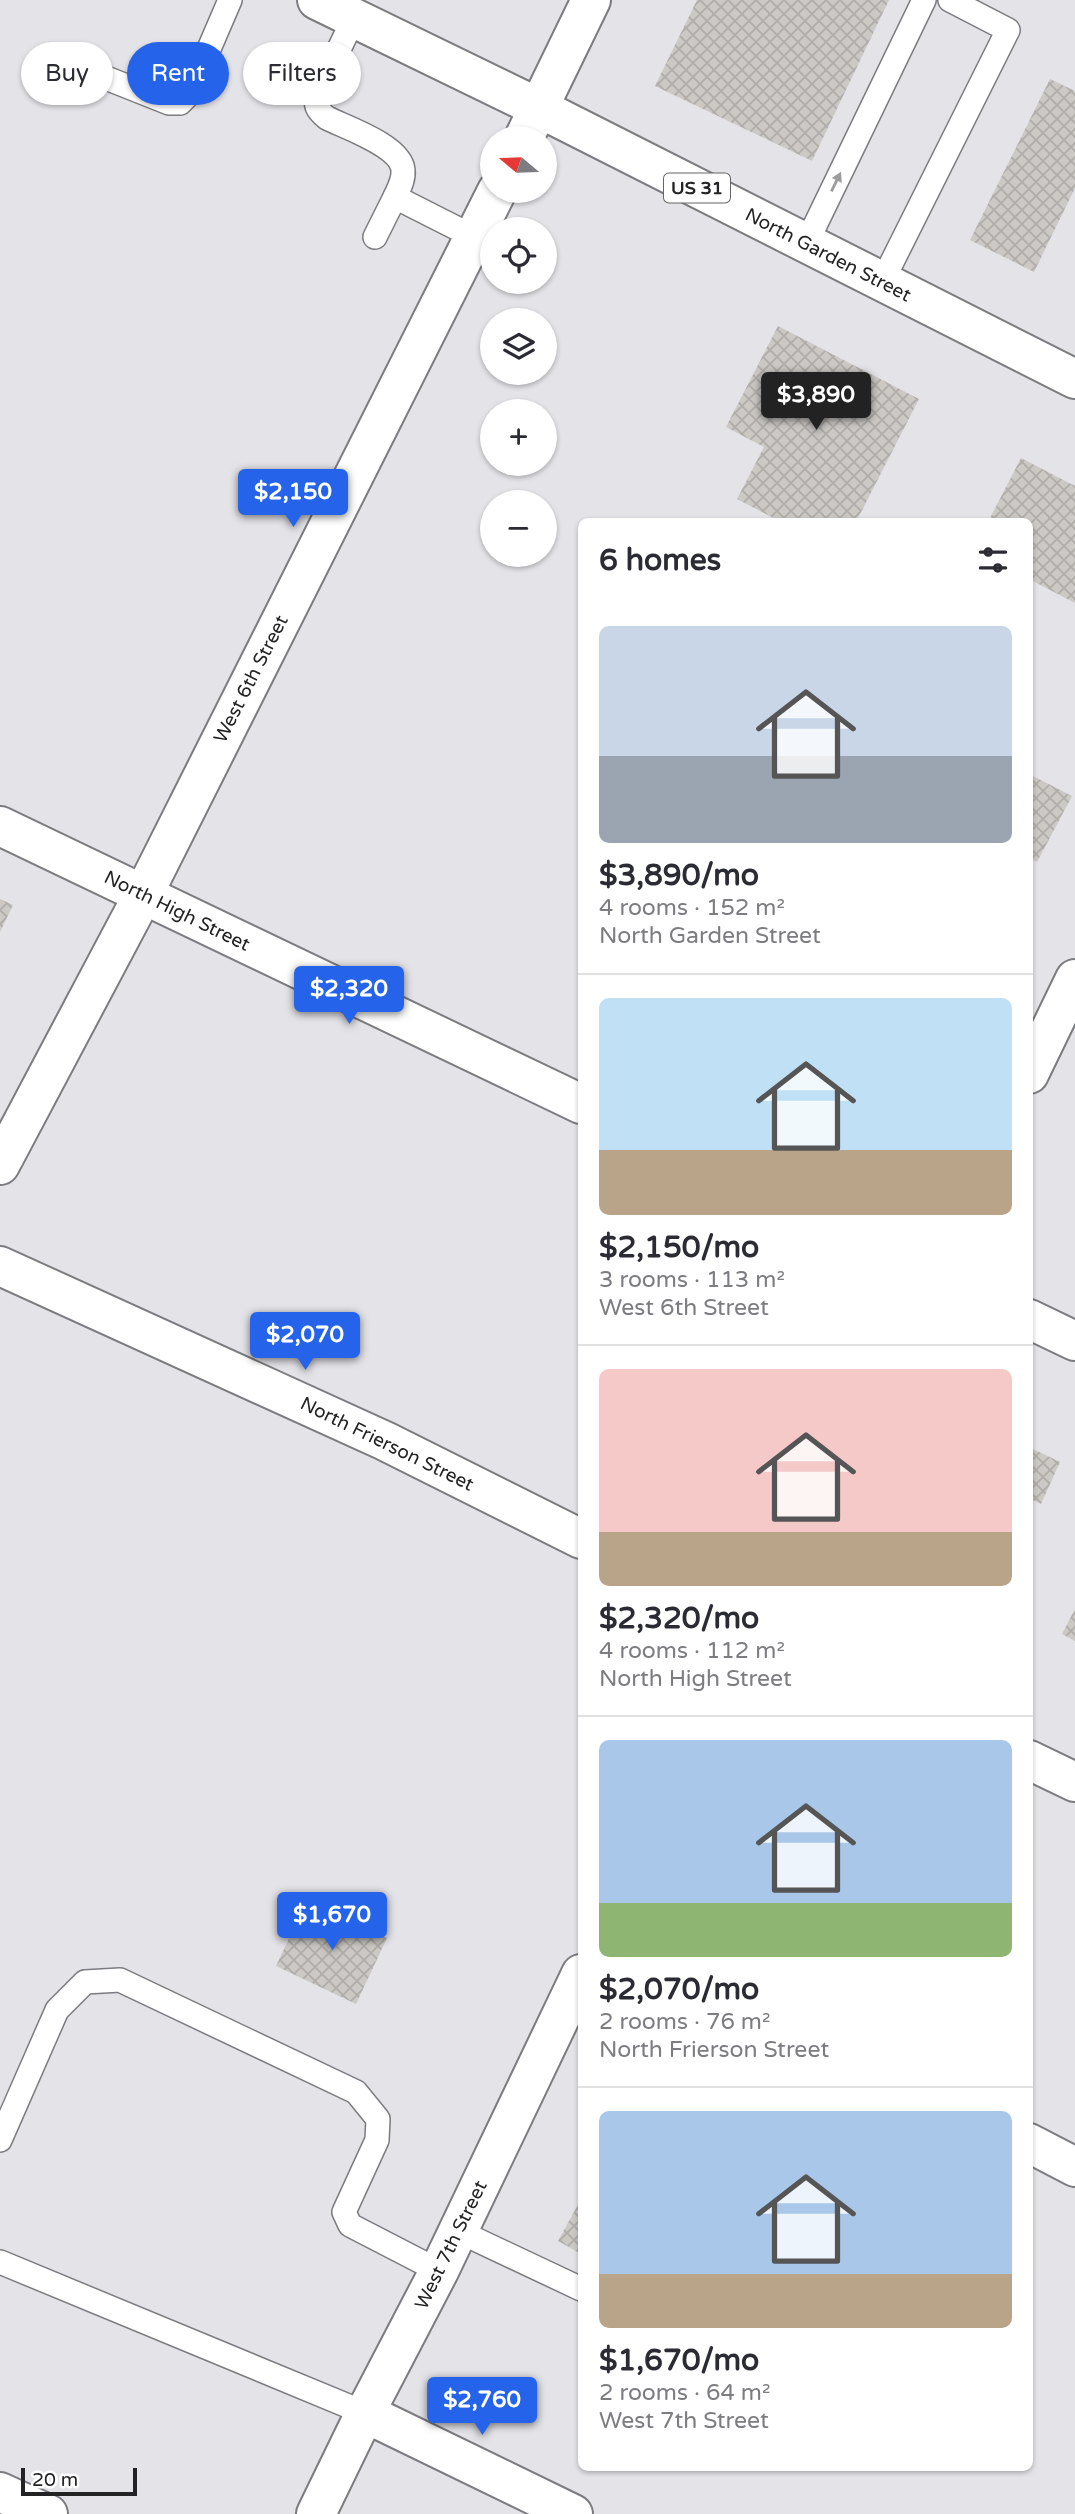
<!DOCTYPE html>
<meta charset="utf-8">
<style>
:root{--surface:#fff;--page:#f7f7f7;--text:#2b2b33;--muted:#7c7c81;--line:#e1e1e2;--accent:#2563eb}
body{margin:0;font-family:"Varela Round",sans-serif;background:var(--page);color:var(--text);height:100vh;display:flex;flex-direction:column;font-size:26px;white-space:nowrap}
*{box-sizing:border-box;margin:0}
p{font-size:23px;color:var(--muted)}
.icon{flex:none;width:38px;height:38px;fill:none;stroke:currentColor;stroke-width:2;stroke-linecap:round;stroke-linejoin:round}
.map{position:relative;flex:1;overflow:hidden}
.panel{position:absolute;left:578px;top:518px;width:455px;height:1953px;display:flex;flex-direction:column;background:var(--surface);border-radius:10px;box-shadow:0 2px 5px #0004}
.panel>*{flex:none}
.banner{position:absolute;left:21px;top:42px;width:452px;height:63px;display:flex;gap:14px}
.needle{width:46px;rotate:289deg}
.controls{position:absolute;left:480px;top:126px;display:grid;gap:14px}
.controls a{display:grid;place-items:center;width:77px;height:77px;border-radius:50%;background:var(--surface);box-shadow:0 2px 5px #0004;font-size:35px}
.scale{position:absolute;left:21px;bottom:18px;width:116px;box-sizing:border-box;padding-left:7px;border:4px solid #232325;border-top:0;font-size:19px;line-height:24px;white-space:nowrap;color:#232325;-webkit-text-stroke:5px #fff;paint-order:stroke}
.price{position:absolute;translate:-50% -60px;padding:0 16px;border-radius:7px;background:var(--accent);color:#fff;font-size:23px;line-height:46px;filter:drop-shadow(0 2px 4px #0008)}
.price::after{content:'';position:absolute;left:50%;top:42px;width:21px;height:16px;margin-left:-10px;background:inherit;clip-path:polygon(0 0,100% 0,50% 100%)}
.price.active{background:#222;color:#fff}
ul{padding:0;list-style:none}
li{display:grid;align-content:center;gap:14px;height:371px;padding:0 21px}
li+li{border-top:2px solid var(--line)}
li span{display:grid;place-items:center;height:217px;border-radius:10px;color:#555}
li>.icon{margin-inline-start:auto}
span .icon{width:126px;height:126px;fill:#fffc;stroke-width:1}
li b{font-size:30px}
h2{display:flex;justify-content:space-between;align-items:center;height:84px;padding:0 21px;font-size:30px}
.tag{padding:0 24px;border-radius:32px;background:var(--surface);box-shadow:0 2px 5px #0004;font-size:24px;line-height:63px}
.tag.active{background:var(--accent);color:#fff}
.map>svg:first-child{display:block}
.building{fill:url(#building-cross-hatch)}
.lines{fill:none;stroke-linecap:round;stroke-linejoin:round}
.lane-casing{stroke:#7b7c80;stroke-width:26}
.street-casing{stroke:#7b7c80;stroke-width:42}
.secondary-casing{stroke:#7b7c80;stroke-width:42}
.primary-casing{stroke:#7b7c80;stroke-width:42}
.lane{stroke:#fff;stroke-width:23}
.street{stroke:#fff;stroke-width:38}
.secondary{stroke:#fff;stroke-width:38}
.primary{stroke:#fff;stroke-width:38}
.oneway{fill:#9c9c9d}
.labels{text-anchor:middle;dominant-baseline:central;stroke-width:5;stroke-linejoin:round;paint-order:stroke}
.shield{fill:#fff;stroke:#656566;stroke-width:2}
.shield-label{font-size:18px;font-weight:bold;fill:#232325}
.street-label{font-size:19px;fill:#232325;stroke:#fff}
</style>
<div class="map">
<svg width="1075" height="2514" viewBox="0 0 1075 2514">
<defs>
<pattern id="building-cross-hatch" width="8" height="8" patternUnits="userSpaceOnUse" patternTransform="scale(1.75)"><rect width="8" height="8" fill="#ccc9c5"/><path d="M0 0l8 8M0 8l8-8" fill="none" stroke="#afaca9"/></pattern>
</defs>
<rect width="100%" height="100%" fill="#e3e3e8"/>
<g class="building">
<polygon points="697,0 889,0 812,161 655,86"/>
<polygon points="1050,79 1075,91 1075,188 1034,272 970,240"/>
<polygon points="778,326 919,399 856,522 781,522 737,499 764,447 726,427"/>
<polygon points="1021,458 1075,486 1075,603 1029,579 1029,522 988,522"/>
<polygon points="1029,774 1072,796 1037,862 1029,858"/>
<polygon points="0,899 13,905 0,932"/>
<polygon points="1029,1447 1060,1462 1041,1504 1029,1498"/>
<polygon points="1075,1609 1075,1641 1062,1634"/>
<polygon points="307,1900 387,1938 356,2004 276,1966"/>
<polygon points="581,2199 581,2254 558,2241"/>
</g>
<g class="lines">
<g class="lane-casing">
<g id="lane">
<path d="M354,18L318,93C314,105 317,110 327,118C347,128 401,146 403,170C404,180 399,188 395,197L474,237"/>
<polyline points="81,68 169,103 180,103 190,93 230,0"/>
<polyline points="375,237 395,197"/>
<polyline points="806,244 924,0"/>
<polyline points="882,282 1008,30 950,0"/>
<polyline points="0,2140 57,2010 85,1982 120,1980 356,2092 378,2119 377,2140 344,2212 350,2225 439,2271"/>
<polyline points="458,2231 581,2289"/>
<polyline points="0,2262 365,2413"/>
</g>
</g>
<g class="street-casing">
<g id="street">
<polyline points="524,138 591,0"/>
<polyline points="0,1165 143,895 497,191"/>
<polyline points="0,1266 385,1441 581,1539"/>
<polyline points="1029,1760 1075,1782"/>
<polyline points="1029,2143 1075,2167"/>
<polyline points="365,2413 573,2514"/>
<polyline points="0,2492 48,2514"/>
</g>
</g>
<g class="secondary-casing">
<g id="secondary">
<polyline points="0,826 581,1104"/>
<polyline points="1029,1319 1075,1341"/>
</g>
</g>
<g class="primary-casing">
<g id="primary">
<polyline points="317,0 539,108 1075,379"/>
<polyline points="1029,1074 1075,979"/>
<polyline points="316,2514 365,2413 439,2271 581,1974"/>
</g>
</g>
<use href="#lane" class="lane"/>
<use href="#street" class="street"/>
<use href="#secondary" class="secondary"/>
<use href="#primary" class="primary"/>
</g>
<defs><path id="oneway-solid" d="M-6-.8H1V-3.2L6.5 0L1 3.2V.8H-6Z" transform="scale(1.75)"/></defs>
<use class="oneway" href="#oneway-solid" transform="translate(836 182) rotate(-64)"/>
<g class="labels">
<rect class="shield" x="664" y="173.5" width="66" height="29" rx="5"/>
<g class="shield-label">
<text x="697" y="188">US 31</text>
</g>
<g class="street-label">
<text transform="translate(828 255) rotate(27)">North Garden Street</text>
<text transform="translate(251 679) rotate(-63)">West 6th Street</text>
<text transform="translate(177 911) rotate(26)">North High Street</text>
<text transform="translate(387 1444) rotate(26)">North Frierson Street</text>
<text transform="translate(451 2245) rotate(-64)">West 7th Street</text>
</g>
</g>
</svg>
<div class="controls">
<a><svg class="needle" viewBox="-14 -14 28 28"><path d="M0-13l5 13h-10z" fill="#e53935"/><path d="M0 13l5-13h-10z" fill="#7c7c81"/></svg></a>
<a><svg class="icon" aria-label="locate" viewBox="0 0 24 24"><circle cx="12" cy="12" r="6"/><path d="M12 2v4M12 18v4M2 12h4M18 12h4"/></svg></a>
<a><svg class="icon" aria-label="layers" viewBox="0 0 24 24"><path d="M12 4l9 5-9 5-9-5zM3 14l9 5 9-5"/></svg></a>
<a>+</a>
<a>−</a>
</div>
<div class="scale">20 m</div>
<b class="price active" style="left:816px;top:432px">$3,890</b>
<b class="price" style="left:293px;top:529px">$2,150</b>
<b class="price" style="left:349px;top:1026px">$2,320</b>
<b class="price" style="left:305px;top:1372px">$2,070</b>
<b class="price" style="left:332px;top:1952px">$1,670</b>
<b class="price" style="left:482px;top:2437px">$2,760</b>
<div class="banner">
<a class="tag">Buy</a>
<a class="tag active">Rent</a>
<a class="tag">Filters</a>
</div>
<section class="panel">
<h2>6 homes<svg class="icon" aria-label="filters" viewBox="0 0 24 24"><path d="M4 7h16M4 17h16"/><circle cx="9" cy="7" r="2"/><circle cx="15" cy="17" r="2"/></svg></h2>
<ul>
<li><span style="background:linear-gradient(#c9d6e8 60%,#9aa5b1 0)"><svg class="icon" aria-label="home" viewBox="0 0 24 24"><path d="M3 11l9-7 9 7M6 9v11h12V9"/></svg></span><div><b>$3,890/mo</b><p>4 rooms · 152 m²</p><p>North Garden Street</p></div></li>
<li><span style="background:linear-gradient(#bfe0f5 70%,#b9a48a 0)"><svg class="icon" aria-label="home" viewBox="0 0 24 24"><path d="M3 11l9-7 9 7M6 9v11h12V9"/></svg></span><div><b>$2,150/mo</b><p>3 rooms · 113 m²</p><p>West 6th Street</p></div></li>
<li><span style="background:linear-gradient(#f6c9c9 75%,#b9a48a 0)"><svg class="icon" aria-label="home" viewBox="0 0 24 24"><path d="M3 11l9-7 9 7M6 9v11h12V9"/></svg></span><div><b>$2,320/mo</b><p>4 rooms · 112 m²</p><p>North High Street</p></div></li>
<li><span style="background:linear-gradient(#a9c7e8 75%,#8fb573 0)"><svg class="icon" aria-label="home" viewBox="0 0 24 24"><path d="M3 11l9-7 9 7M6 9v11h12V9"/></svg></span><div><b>$2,070/mo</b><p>2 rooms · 76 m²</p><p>North Frierson Street</p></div></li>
<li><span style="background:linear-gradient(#a9c7e8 75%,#b9a48a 0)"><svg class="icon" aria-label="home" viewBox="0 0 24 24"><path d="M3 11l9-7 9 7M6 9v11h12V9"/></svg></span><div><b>$1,670/mo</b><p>2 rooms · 64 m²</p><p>West 7th Street</p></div></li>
</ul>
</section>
</div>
